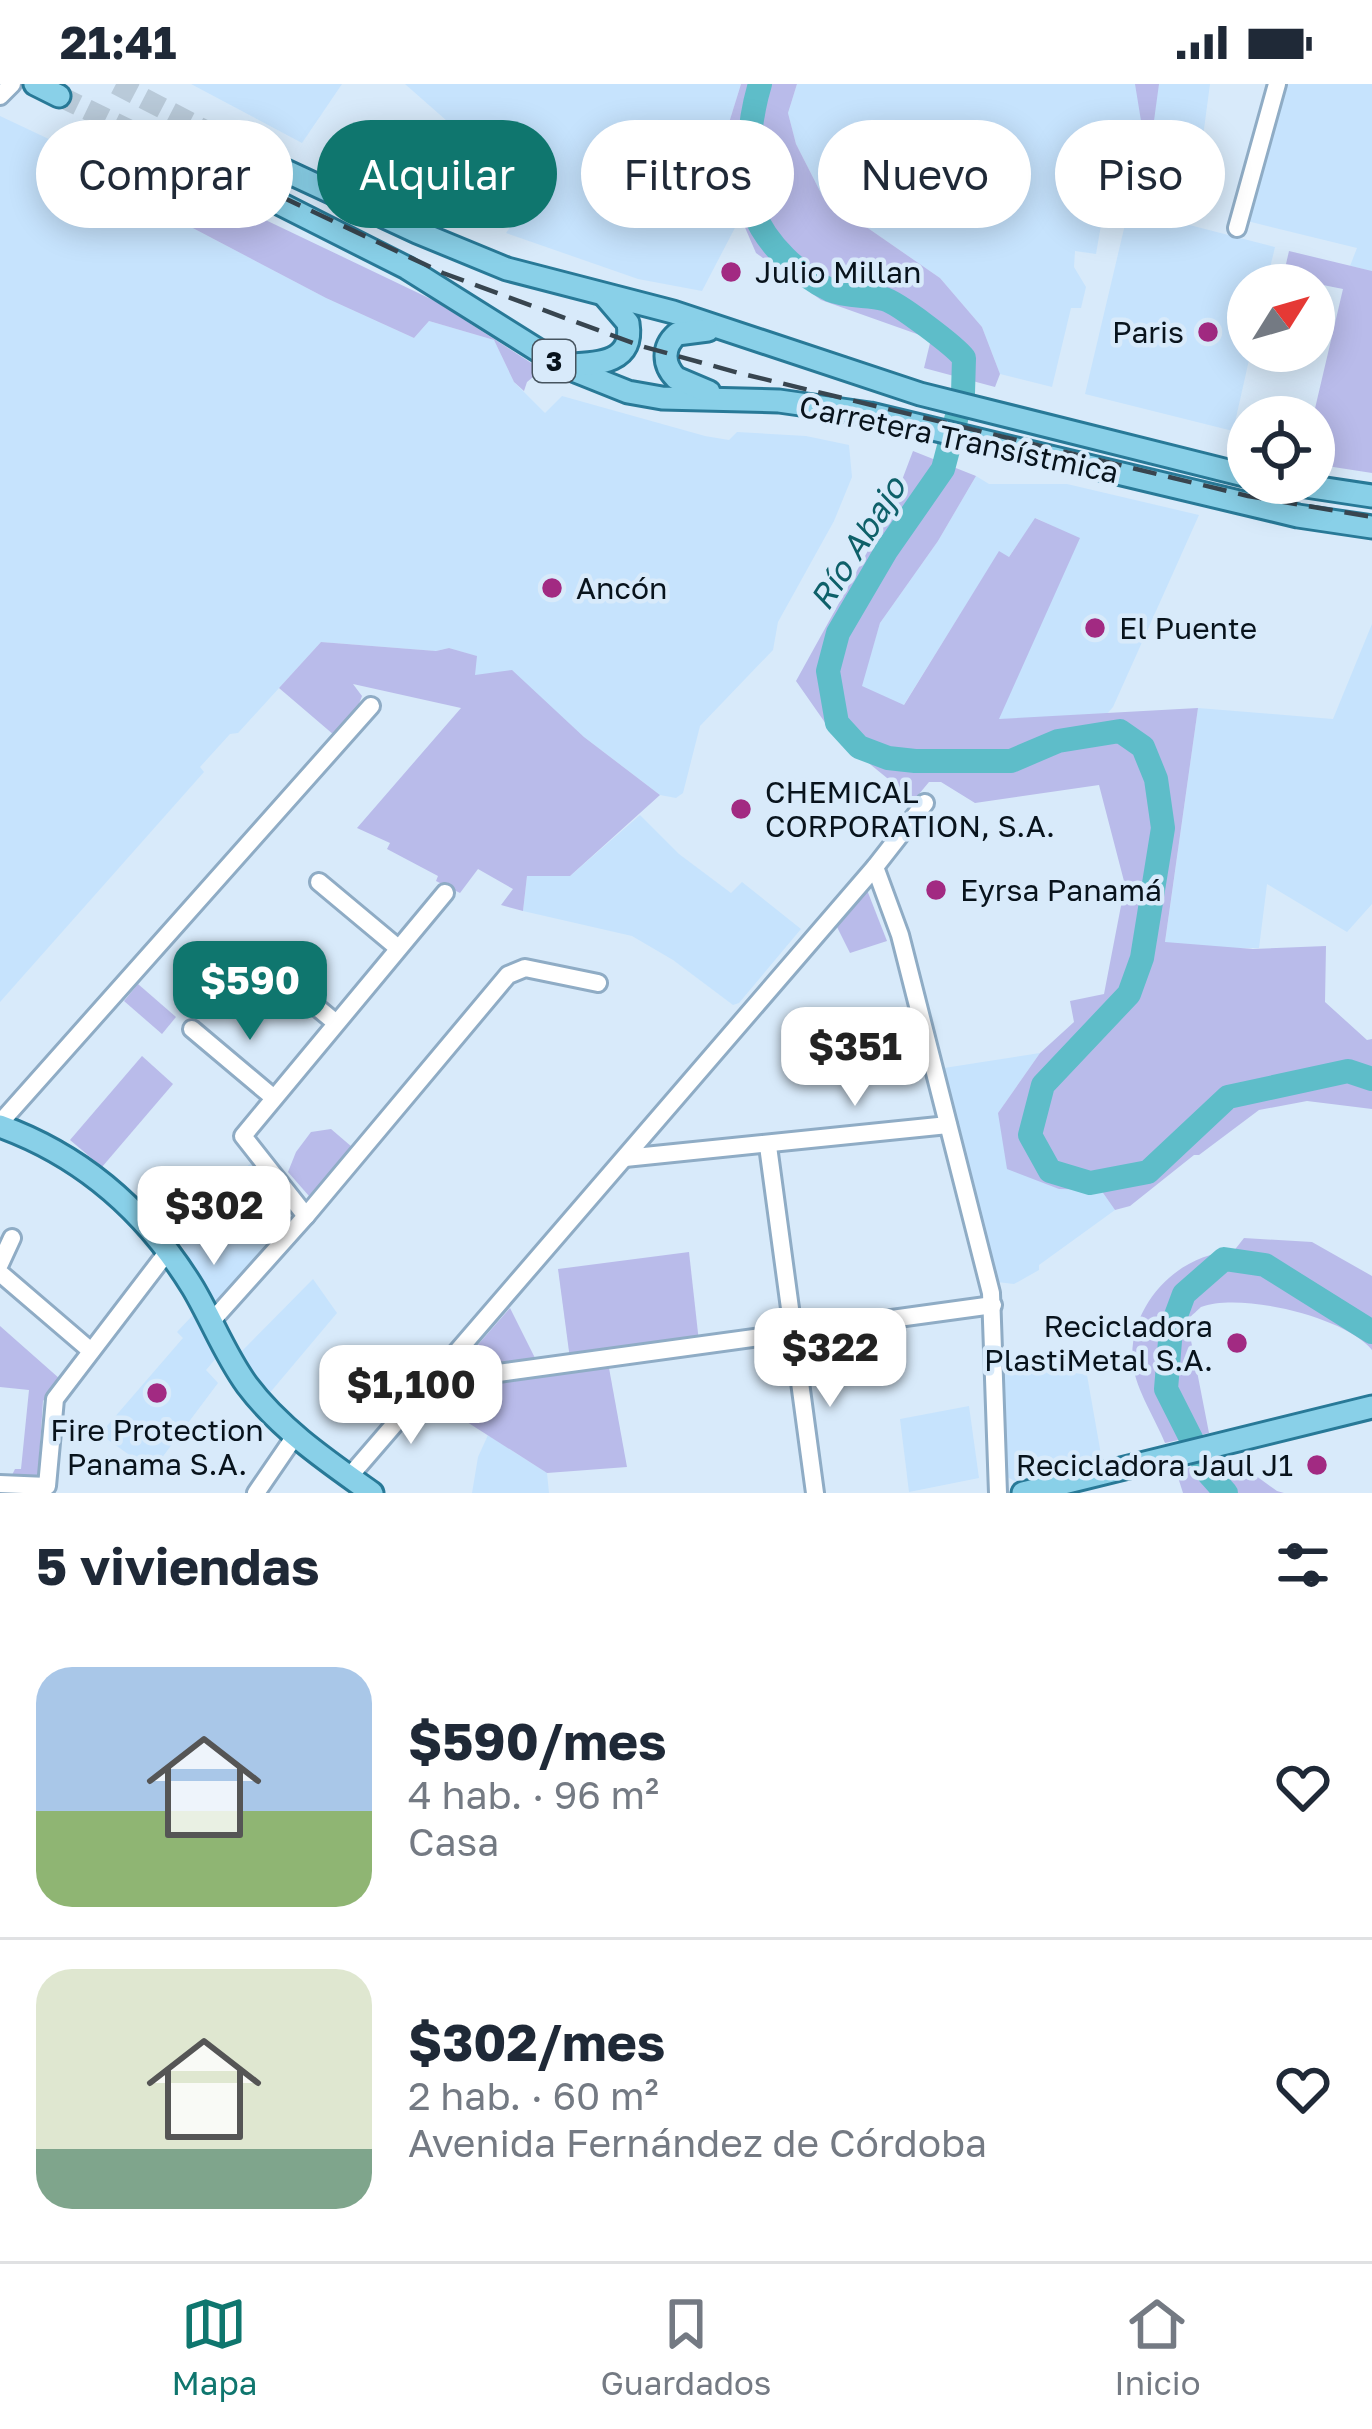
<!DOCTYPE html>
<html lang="es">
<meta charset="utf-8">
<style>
:root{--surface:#fff;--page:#f6f6f7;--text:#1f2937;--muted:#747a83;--line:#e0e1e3;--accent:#0f766e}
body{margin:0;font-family:"Golos Text",sans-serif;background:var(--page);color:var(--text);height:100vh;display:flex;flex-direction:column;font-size:45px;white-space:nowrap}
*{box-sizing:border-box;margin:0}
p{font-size:39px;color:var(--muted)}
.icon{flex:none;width:66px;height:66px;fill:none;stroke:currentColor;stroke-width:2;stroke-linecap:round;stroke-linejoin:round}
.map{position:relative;height:1409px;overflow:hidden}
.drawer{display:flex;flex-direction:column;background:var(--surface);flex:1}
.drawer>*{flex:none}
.banner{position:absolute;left:36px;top:36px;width:1302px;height:108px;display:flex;gap:24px}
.needle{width:78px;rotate:53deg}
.buttons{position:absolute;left:1227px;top:180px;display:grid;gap:24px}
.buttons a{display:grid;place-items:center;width:108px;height:108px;border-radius:50%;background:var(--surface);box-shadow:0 6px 30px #0003;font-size:60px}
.price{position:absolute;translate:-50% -102px;padding:0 27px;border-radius:24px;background:#fff;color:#222;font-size:39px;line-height:78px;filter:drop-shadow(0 3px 6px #0008)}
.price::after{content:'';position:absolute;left:50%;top:72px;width:36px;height:27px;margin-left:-18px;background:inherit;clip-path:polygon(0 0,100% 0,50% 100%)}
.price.on{background:var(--accent);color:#fff}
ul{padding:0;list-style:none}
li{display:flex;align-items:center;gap:36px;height:300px;padding:0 36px}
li+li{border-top:3px solid var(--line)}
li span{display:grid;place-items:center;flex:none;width:336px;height:240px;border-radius:36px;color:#555}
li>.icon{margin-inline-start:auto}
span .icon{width:144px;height:144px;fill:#fffc;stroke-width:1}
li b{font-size:51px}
h2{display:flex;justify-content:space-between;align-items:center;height:144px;padding:0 36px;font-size:51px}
.pill{padding:0 42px;border-radius:54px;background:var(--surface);box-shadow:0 6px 30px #0003;font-size:42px;line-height:108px}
.pill.on{background:var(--accent);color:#fff}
.status{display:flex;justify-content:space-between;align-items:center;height:84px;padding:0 60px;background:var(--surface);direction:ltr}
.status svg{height:33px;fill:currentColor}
.tab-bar{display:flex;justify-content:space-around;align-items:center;height:168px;border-top:3px solid var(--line);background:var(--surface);font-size:33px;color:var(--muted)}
.tab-bar a{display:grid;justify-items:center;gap:6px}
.tab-bar .on{color:var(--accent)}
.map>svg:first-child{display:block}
.built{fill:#c6e3fd}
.green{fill:#b9bbea}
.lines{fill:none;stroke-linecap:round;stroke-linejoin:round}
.river{stroke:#5ebdc9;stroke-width:24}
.major-tunnel{stroke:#b9cad9;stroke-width:21;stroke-dasharray:21 10;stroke-linecap:butt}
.minor-casing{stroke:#8facc5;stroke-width:22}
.major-casing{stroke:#287997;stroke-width:27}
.minor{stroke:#fff;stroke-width:16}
.major{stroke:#89d0e8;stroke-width:21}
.rail{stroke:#38454f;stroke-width:4.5;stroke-dasharray:24 12;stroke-linecap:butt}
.poi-dot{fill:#a22a82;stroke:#d8eafa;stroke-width:4.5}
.labels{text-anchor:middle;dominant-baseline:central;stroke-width:9;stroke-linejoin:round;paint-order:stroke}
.shield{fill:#d8eafa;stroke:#46545f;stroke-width:3}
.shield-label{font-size:27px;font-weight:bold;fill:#08131c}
.poi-label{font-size:30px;fill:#08131c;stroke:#d8eafa;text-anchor:start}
.street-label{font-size:30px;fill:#08131c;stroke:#d8eafa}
.water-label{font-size:33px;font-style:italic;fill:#0e6069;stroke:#d8eafa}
</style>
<div class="status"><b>21:41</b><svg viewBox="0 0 49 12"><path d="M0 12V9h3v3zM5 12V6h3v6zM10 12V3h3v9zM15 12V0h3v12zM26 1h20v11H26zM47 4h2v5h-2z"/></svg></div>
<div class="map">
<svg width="1372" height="1409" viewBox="0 0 1372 1409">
<rect width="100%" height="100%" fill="#d8eafa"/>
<g class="built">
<polygon points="191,0 342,0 302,59"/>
<polygon points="405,0 741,0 728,42 727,75 722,88 739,136 702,207 638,195 506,149 532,112"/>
<polygon points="797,0 1210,0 1194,120 1128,104 1105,118 1096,170 1075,167 1074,183 1086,203 1081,224 1071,224 1052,303 1000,290 982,243 940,194 823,113 796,60 788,29"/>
<polygon points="1286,0 1372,0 1372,187 1350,182 1357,164 1247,137"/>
<polygon points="0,32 70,65 83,65 149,121 326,214 414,254 429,237 494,256 514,298 545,329 562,312 705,352 729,356 737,348 806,352 849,361 852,393 834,437 778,538 773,566 700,642 683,709 676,714 660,711 584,653 512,587 474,592 476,572 449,564 436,567 321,558 238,649 230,650 200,683 204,688 0,918"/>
<polygon points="1135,127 1275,163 1266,201 1248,201 1248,267 1251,267 1233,347 1085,310 1127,132"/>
<polygon points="976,392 989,400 1067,400 1199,431 1113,623 1106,631 998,636 1079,455 1036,434 1008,474 999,468 903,622 861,602 880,539 938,457"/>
<polygon points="1372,540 1372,820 1347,848 1267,800 1259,864 1203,864 1165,859 1198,624 1333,635"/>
<polygon points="640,731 679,770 731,809 742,798 801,845 739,919 733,921 673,876 632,852 523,827 527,792 570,792"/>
<polygon points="1040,969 998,1029 1059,1105 1101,1106 1115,1126 1039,1181 1039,1186 1014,1200 997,1198 944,984"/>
<polygon points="251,1079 293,1131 215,1219 180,1158 159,1136 234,1094"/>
<polygon points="313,1195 337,1229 268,1311 239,1270"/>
<polygon points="193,1231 217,1273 206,1286 218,1299 152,1387 107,1355 107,1342 183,1254 177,1248"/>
<polygon points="1000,1276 1087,1291 1103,1382 1018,1399 1004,1391"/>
<polygon points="969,1322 979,1394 909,1408 900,1335"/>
<polygon points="488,1351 547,1389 549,1409 472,1409 478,1373"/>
</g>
<g class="green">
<polygon points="741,0 797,0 788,29 796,60 823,113 940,194 982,243 1000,290 995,303 924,284 931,255 821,216 756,169 721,88 727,75 728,42"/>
<polygon points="1135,0 1159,0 1149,73 1169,104 1169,113 1153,110"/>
<polygon points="93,69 192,119 233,122 249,128 435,217 539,284 539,288 527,298 524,307 514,298 494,256 429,237 414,254 326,214 149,121 91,72"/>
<polygon points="1289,167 1372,187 1372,389 1314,380 1313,333 1343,205 1283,193"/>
<polygon points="913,367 976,392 938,457 880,539 862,602 904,621 999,467 1009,473 1035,434 1080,454 999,635 1198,624 1165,858 1253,865 1326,862 1325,918 1367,956 1372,955 1372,1025 1307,1017 1259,1026 1199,1071 1194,1071 1130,1122 1115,1126 1101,1106 1059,1105 1007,1085 998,1029 1040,969 1074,938 1070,917 1104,910 1125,801 1099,701 975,719 941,698 929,698 914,716 833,650 796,597 891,425"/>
<polygon points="321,558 436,567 449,564 477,572 475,591 512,586 584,653 660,711 570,792 527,792 523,827 501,821 513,805 478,785 460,809 436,797 438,792 387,765 390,759 357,744 461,624 353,600 362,612 357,625 334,651 279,604"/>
<polygon points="867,806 887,857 850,869 832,833"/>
<polygon points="138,900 176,933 162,950 124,917"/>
<polygon points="142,972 173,1000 102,1083 70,1056"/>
<polygon points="331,1045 352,1063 309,1112 288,1088 296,1068 311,1048"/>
<path d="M1244,1154L1312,1158L1372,1192V1266C1346,1233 1241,1208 1201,1223C1200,1224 1188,1235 1187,1236L1209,1349L1165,1359C1156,1336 1136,1306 1133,1281C1126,1224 1178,1168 1233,1168Z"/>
<polygon points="689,1168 699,1258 570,1275 558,1185"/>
<polygon points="510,1224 536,1276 463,1286 461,1280"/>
<polygon points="0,1242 60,1295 43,1317 38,1393 12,1391 15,1385 21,1385 29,1306 0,1303"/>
<polygon points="609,1284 627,1383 547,1389 431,1315 436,1308"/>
<polygon points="1230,1373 1277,1407 1284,1409 1183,1409 1176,1387"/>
</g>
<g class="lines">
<g class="river">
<path d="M760,0C750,33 742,95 754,128C765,159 800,192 830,206C846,213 867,211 884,215C897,218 956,263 964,274L963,309L943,385L886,467L838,549L828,587L837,639L859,663L888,674L915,677H1011L1058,657L1120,647L1143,663L1156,695L1163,744L1142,874L1129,910L1043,1001L1030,1051L1050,1087L1090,1099L1148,1088L1228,1013L1348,987L1372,995"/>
<polyline points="1226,1409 1209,1390 1166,1305 1171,1245 1184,1210 1224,1175 1265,1181 1372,1248"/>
</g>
<g class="major-tunnel">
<polyline points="116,0 262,76"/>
<polyline points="59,12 235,97"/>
</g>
<g class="minor-casing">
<g id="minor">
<polyline points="0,12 12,0"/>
<polyline points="1237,144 1277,0"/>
<polyline points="875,783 900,851 991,1209 998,1409"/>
<polyline points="319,798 398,864"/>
<polyline points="254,871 336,939"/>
<polyline points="192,945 274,1014"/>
<polyline points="0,1039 371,622"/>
<polyline points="768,1062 815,1409"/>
<polyline points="625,1074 948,1041"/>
<polyline points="306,1132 243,1052 445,809"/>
<polyline points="0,1180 12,1154"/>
<polyline points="0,1189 91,1267"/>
<polyline points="211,1238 306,1132 508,891 525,884 598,899"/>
<polyline points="433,1298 993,1221"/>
<polyline points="349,1393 875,783 925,719"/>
<polyline points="0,1400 47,1402 55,1315 168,1167"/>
<polyline points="256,1409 295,1352"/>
</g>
</g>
<g class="major-casing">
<g id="major">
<polyline points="35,0 59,12"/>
<polyline points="262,76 417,148 507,185 673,228 920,310 1248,392"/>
<polyline points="235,97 407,184 563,282 628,308 662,314 779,317 870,330 1298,432 1372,443"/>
<path d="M708,246L677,250C662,263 663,281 676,294L709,308"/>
<path d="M569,281C600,280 634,278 628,239L604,211"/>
<polyline points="1286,399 1372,412"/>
<path d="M0,1042C83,1072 147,1129 193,1204C212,1236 225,1271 247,1301C280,1345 327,1377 372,1409"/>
<polyline points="1023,1409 1372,1323"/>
</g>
</g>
<use href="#minor" class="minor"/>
<use href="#major" class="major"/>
<polyline class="rail" points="246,96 443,189 641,262 739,289 1248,412 1372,433"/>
</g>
<g class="poi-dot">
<circle cx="731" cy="188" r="12"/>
<circle cx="1208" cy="248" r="12"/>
<circle cx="552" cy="504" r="12"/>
<circle cx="1095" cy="544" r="12"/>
<circle cx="741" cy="725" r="12"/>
<circle cx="936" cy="806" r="12"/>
<circle cx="1237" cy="1259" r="12"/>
<circle cx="157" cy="1309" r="12"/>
<circle cx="1317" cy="1381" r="12"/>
</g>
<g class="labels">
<rect class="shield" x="533" y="256" width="42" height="42" rx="9"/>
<g class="shield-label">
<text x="554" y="277">3</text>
</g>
<g class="poi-label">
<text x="755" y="188">Julio Millan</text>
<text x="1184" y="248" text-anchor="end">Paris</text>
<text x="576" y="504">Ancón</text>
<text x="1119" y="544">El Puente</text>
<text x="765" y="708">CHEMICAL<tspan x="765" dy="34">CORPORATION, S.A.</tspan></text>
<text x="960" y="806">Eyrsa Panamá</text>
<text x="1213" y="1242" text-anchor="end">Recicladora<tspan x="1213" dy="34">PlastiMetal S.A.</tspan></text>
<text x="157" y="1346" text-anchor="middle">Fire Protection<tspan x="157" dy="34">Panama S.A.</tspan></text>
<text x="1293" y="1381" text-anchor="end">Recicladora Jaul J1</text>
</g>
<g class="street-label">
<text transform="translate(959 355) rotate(12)">Carretera Transístmica</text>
</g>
<g class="water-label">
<text transform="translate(857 459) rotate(-58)">Río Abajo</text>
</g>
</g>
</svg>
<div class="buttons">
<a><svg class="needle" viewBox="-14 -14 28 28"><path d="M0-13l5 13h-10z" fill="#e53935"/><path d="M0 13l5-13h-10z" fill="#747a83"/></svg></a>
<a><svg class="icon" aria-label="locate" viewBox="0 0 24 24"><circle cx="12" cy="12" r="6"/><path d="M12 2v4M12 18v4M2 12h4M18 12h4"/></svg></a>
</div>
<b class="price on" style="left:250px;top:959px">$590</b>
<b class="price" style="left:855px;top:1025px">$351</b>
<b class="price" style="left:214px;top:1184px">$302</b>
<b class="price" style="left:830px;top:1326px">$322</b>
<b class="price" style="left:411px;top:1363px">$1,100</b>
<div class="banner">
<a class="pill">Comprar</a>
<a class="pill on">Alquilar</a>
<a class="pill">Filtros</a>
<a class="pill">Nuevo</a>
<a class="pill">Piso</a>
</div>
</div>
<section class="drawer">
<h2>5 viviendas<svg class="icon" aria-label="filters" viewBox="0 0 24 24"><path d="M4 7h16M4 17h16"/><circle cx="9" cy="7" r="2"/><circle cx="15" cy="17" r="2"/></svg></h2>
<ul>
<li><span style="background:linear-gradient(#a9c7e8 60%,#8fb573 0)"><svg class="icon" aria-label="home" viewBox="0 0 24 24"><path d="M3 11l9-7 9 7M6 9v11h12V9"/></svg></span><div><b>$590/mes</b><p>4 hab. · 96 m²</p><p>Casa</p></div><svg class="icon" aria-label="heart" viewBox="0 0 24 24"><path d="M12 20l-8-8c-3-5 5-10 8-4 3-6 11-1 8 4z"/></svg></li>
<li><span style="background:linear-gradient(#dfe7d0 75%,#7fa58c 0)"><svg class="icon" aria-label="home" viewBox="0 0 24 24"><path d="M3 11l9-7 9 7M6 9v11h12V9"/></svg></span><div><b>$302/mes</b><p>2 hab. · 60 m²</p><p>Avenida Fernández de Córdoba</p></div><svg class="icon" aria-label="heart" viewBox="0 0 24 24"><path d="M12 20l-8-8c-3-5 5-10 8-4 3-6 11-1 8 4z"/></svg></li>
</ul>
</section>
<nav class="tab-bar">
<a class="on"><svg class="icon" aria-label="map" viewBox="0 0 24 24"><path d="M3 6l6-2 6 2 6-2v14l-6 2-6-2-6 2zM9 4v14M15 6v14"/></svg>Mapa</a>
<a><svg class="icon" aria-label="saved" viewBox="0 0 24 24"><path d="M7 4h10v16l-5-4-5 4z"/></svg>Guardados</a>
<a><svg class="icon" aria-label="home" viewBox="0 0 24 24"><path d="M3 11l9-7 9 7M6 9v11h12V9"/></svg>Inicio</a>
</nav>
